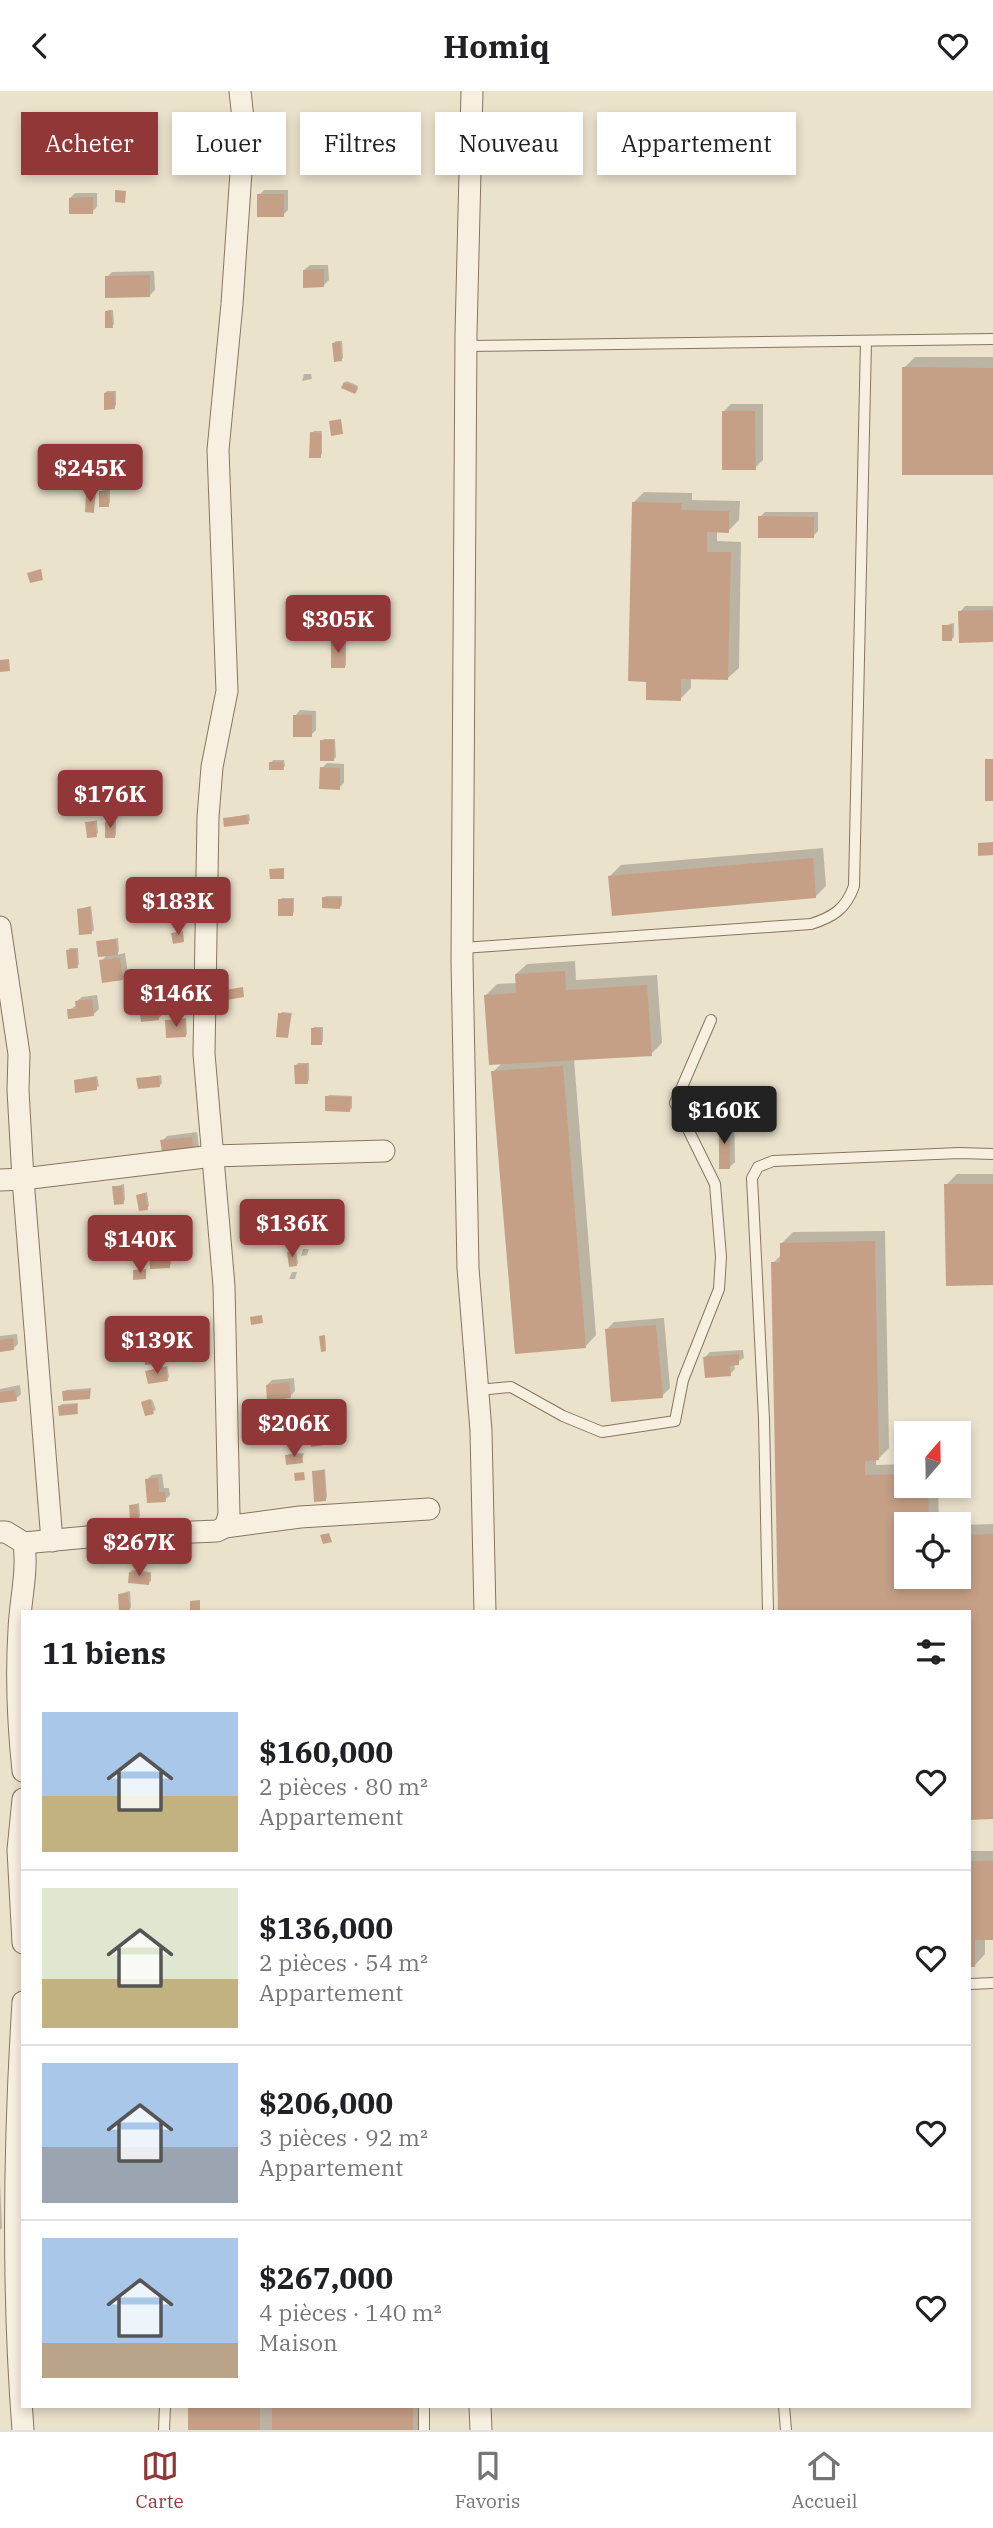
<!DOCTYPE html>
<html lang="fr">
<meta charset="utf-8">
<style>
:root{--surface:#fff;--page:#f6f6f6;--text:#202124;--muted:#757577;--line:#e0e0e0;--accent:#913738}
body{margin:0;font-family:"IBM Plex Serif",serif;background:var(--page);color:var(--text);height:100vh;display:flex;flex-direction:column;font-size:26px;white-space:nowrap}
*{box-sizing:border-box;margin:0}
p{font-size:23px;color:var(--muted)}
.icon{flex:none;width:38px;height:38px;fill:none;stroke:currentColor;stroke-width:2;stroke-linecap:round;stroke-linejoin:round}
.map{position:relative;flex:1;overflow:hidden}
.panel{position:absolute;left:21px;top:1519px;width:950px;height:798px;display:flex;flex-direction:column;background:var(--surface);border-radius:0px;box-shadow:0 4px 10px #0003}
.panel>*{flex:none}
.top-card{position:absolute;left:21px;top:21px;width:952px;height:63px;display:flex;gap:14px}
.needle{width:46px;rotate:20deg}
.buttons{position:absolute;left:894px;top:1330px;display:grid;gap:14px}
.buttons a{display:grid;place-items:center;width:77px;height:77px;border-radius:0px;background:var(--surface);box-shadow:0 4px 10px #0003;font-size:35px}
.price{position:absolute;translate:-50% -60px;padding:0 16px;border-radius:7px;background:var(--accent);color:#fff;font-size:23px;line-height:46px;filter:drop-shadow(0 2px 4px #0008)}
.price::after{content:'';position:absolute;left:50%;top:42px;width:21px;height:16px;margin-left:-10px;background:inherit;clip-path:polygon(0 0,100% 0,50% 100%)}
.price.active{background:#222;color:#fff}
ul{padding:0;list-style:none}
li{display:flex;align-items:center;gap:21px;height:175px;padding:0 21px}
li+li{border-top:2px solid var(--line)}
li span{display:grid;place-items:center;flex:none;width:196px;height:140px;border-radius:0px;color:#555}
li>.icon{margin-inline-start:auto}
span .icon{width:84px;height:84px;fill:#fffc;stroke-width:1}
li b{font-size:30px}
h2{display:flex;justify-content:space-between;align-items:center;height:84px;padding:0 21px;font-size:30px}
.tag{padding:0 24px;border-radius:0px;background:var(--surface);box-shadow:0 4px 10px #0003;font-size:24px;line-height:63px}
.tag.active{background:var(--accent);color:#fff}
header{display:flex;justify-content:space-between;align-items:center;height:91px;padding:0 21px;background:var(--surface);font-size:32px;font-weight:700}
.menu{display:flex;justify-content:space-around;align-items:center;height:98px;border-top:2px solid var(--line);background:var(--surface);font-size:19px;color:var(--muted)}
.menu a{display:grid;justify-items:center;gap:4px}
.menu .active{color:var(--accent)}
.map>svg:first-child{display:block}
.shadow{fill:#0003}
.building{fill:#c6a086}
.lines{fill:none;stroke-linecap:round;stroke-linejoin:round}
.service-casing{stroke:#877561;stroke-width:12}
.minor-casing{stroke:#877561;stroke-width:23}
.service{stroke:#f7efdf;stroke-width:10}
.minor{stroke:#f7efdf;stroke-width:21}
</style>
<header><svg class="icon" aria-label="back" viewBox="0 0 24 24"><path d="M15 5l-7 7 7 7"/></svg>Homiq<svg class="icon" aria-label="heart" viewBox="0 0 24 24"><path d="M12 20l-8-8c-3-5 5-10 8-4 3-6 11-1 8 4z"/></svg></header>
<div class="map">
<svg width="993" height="2339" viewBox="0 0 993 2339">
<rect width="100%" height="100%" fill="#ebe2cc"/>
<g class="shadow">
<polygon points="264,99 288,99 288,119 283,124 259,104"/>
<polygon points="75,102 97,102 97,116 92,121 70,107"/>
<polygon points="310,174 328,174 329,189 324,194 304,179"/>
<polygon points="154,180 155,199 150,204 107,186 112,181"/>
<polygon points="108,219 113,219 114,233 112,235 106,221"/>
<polygon points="336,250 342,250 343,267 341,269 334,252"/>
<polygon points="915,266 993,266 993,382 904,277"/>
<polygon points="304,283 311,283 312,288 302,290"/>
<polygon points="347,290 358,295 357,299 345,292"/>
<polygon points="107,300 116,300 116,314 114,316 105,302"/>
<polygon points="731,313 763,313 763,369 755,377 723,321"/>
<polygon points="314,340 322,340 322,363 320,365 312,342"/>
<polygon points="92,359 99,360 96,375 90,361"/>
<polygon points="66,362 81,364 80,372 78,374 64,364"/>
<polygon points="103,399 110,399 110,412 108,414 101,401"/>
<polygon points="644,401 692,402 692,409 740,410 739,429 728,440 717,440 717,450 741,451 739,577 728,587 691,587 691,597 680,608 633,412"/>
<polygon points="90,403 96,403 93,420 88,405"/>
<polygon points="765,421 818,421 818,440 813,445 760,426"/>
<polygon points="965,515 993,515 993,549 960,521"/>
<polygon points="310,516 317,516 317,531 315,533 308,518"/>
<polygon points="954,532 954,546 951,549 943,535"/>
<polygon points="335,549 346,549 346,574 344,576 333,552"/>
<polygon points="300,619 316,620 316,639 311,644 295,625"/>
<polygon points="324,648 335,648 336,666 334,668 321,650"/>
<polygon points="273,669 284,669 285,675 283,677 271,672"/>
<polygon points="327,672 344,673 344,692 339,697 322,677"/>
<polygon points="249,723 250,729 248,731 225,728"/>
<polygon points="97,729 98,742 96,744 87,732"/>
<polygon points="116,729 116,744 114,746 107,732"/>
<polygon points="823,757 826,795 816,805 610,785 621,774"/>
<polygon points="326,805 342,805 342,814 340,816 324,807"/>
<polygon points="282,807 294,807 294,821 292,823 280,809"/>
<polygon points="91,815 94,839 91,841 79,818"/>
<polygon points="118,847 119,860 116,864 125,862 128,883 123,888 101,870 107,864 98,851"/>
<polygon points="70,857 78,857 79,873 77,875 68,859"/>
<polygon points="575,870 576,889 657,884 662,952 651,963 574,968 596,1244 586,1255 493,981 502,972 486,904 497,893 517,892 516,883 527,873"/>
<polygon points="162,903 164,922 159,927 140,910 145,905"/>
<polygon points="97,904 99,918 94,923 69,919 77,914 76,911 82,906"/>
<polygon points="282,921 292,922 288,945 280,923"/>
<polygon points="186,927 187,943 185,945 166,930"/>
<polygon points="314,936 323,936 323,950 321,952 312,938"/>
<polygon points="298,972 309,972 309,989 307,991 296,974"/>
<polygon points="161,984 162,992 160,994 138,988"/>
<polygon points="97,985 99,995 96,997 75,989"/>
<polygon points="329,1004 352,1005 352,1017 350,1019 327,1006"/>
<polygon points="725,1028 734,1028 735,1071 730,1076 720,1033"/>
<polygon points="197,1041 199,1056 194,1061 162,1050 167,1045"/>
<polygon points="957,1083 993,1083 993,1192 946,1094"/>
<polygon points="124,1093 125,1109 123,1111 114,1096"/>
<polygon points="147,1101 149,1115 147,1117 138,1104"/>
<polygon points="885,1140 889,1357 879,1367 876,1368 876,1374 906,1373 906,1395 938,1395 939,1433 906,1433 906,1486 959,1486 959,1434 993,1433 993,1727 970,1727 970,1521 780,1521 773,1172 782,1163 782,1152 793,1141"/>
<polygon points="303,1158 309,1158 307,1164 301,1165"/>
<polygon points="296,1159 298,1172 296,1174 289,1162"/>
<polygon points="170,1162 171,1173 169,1175 151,1165"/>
<polygon points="292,1181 297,1181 295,1188 289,1188"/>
<polygon points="664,1227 670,1297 662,1305 606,1239 614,1231"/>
<polygon points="17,1243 18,1253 13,1258 0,1259 0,1245"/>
<polygon points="157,1253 160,1269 158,1271 144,1256"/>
<polygon points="743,1259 744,1267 734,1273 735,1278 730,1283 705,1266 710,1261"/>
<polygon points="167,1275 169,1286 167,1288 147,1280"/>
<polygon points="294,1287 295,1300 290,1305 267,1294 272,1289"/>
<polygon points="20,1294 21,1303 16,1308 0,1311 0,1298"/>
<polygon points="91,1297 90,1307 64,1301 66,1299"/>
<polygon points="152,1308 156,1319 146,1323 143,1312"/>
<polygon points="78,1312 77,1321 60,1315 62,1313"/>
<polygon points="331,1327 334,1347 329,1352 310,1335 315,1330"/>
<polygon points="304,1362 302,1370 287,1365 289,1363"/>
<polygon points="325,1378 327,1406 325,1409 314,1381"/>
<polygon points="162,1383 164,1397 169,1397 170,1404 165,1409 146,1389 152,1384"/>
<polygon points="139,1412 140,1425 138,1427 131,1415"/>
<polygon points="132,1479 151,1481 151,1490 148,1492 130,1481"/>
<polygon points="130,1500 131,1516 129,1518 119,1503"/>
<polygon points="970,1760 993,1760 993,1847 985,1847 985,1863 975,1874 970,1874"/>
<polygon points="0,2089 2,2137 0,2139"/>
<rect x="190" y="2315" width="233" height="24"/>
</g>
<g class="building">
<polygon points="227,21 230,29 217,34 214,25"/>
<polygon points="115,99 126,100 125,112 115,111"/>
<rect x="257" y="103" width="27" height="23"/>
<polygon points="93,106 93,123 69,123 69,107"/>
<polygon points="324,178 324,196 303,197 303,179"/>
<polygon points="150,184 150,206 105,207 105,185"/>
<polygon points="105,220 111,220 113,237 105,237"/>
<polygon points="340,251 342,270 334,271 332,252"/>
<polygon points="902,276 993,277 993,384 902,384"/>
<polygon points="344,291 358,297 355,303 341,297"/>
<polygon points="114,301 115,318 104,319 104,302"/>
<polygon points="722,320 755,320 756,379 722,379"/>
<polygon points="341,328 343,343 331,345 329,330"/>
<polygon points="310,341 321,342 321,367 309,367"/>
<polygon points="88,361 98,361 97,377 87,376"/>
<polygon points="62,363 80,365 78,376 61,373"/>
<polygon points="99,400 108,400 109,416 99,416"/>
<polygon points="86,404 95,405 94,422 85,421"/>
<polygon points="632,411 682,412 681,419 729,420 729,442 707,441 707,461 731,461 728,589 681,588 681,610 646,609 646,591 628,590"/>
<polygon points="758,425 814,426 814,447 758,447"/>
<polygon points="41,478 43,489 30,492 27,482"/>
<rect x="306" y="517" width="10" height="18"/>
<polygon points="993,519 993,551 959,552 958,520"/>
<rect x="942" y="534" width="10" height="16"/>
<polygon points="331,551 344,551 345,577 331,577"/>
<polygon points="9,568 10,580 0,581 0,569"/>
<rect x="293" y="624" width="19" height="22"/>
<rect x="320" y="649" width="14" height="21"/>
<rect x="985" y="668" width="8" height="42"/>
<polygon points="269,671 283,671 284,679 269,679"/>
<polygon points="320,676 340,677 340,699 319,698"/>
<polygon points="247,724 249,733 224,736 223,727"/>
<polygon points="95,730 97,746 87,747 85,731"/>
<polygon points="105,731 114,731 115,747 105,747"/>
<polygon points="993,751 993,764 978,765 978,752"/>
<polygon points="813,767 816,807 612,825 608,785"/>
<polygon points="284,777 284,788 270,788 269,778"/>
<polygon points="322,806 341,807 340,818 322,817"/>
<rect x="278" y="808" width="15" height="17"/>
<polygon points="90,816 92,843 79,844 77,818"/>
<polygon points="183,840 184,851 173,853 171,842"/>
<polygon points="116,848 118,864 98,866 96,850"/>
<polygon points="76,858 78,877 68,878 66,859"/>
<polygon points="120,867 123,889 102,892 99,869"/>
<polygon points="565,880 566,899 647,894 652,965 489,974 484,904 516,902 515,883"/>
<polygon points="243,896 244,906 227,909 225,899"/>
<polygon points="157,907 159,929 141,931 138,909"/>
<polygon points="92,908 94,925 68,928 67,918 76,918 75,910"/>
<polygon points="278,922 291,923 288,947 276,946"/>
<polygon points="185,928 186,946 166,947 165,929"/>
<polygon points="311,937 321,937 322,954 311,954"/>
<polygon points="307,973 308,993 295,993 294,974"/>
<polygon points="563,975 586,1257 515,1263 491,980"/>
<polygon points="159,985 160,996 138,998 136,987"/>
<polygon points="96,986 97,999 75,1002 74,989"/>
<polygon points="325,1005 351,1006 350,1021 325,1020"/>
<rect x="719" y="1032" width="11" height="46"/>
<polygon points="192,1046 194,1063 163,1067 160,1049"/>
<polygon points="944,1093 993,1093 993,1194 946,1195"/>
<polygon points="112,1095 122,1095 124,1113 114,1114"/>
<polygon points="145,1102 148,1119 139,1120 136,1104"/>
<polygon points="98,1140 100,1152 90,1153 89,1141"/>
<polygon points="875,1150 879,1369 865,1370 865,1384 906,1383 906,1395 928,1395 929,1433 906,1433 906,1486 959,1486 959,1444 993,1443 993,1728 970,1729 970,1521 778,1521 771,1171 780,1171 780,1152"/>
<polygon points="294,1160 297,1175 289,1176 287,1161"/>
<polygon points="169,1163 170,1177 150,1178 149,1165"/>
<polygon points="146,1178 146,1188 133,1189 133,1179"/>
<polygon points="262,1224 263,1232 251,1234 250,1226"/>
<polygon points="656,1234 663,1307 611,1311 605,1238"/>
<polygon points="325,1244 326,1260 321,1261 319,1245"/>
<polygon points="13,1247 14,1259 0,1261 0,1249"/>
<polygon points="156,1254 158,1273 145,1274 143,1256"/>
<polygon points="739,1263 739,1274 730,1275 731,1285 705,1287 703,1266"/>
<polygon points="166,1276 168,1290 148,1293 145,1280"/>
<polygon points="289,1291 291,1307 267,1310 266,1294"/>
<polygon points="15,1299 17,1310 0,1312 0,1301"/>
<polygon points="90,1299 90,1308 63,1310 62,1300"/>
<polygon points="150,1308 154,1323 145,1325 141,1311"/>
<polygon points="77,1313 78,1323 59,1325 58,1315"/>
<polygon points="326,1331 330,1353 311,1356 308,1334"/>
<polygon points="302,1363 303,1372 286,1374 285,1364"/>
<polygon points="324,1379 326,1410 314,1411 312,1380"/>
<polygon points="304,1381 305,1389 295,1390 294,1382"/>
<polygon points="158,1387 159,1401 165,1401 166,1411 147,1412 145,1388"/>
<polygon points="137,1413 139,1429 130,1430 129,1414"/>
<polygon points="329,1442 332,1451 323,1453 320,1444"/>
<polygon points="129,1481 150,1482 149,1494 128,1492"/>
<polygon points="128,1502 130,1520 119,1521 118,1503"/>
<polygon points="200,1509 200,1521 190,1521 190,1510"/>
<polygon points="970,1770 993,1770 993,1849 975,1849 975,1876 970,1876"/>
<rect x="188" y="2315" width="72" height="24"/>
<rect x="272" y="2315" width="141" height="24"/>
</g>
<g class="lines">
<g class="service-casing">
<g id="service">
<polyline points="466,255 993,248"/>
<path d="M462,857L811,833C833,826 846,818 854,795L866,250"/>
<polyline points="478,1299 511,1296 563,1325 602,1341 675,1330 683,1289 719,1198 721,1166 715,1093 675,1012 711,929"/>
<polyline points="768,1521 764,1328 752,1087 758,1076 773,1070 959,1062 993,1063"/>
<polyline points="970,1893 993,1892"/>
<polyline points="784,2315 786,2339"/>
<polyline points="164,2339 165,2315"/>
<polyline points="424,2339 424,2315"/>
</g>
</g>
<g class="minor-casing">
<g id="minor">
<polyline points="472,0 466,243 462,870 468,1177 481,1340 485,1521"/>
<polyline points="0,836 19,963 18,999 23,1088 52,1450"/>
<polyline points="0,1089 23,1088 213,1065 384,1060"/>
<polyline points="225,1436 229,1424 224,1195 204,963 208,726 212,676 227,600 218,359 232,213 244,37 240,0"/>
<path d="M0,1441H6L24,1452C28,1482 20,1509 19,1539C16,1586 18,1632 23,1680"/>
<polyline points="24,1452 98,1445 217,1440 225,1436 300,1426 429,1418"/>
<polyline points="23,1708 18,1759 23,1852"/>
<path d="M23,1911C14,2053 12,2197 23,2339"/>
<polyline points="480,2315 481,2339"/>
</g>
</g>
<use href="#service" class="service"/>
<use href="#minor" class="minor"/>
</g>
</svg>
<div class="buttons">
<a><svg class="needle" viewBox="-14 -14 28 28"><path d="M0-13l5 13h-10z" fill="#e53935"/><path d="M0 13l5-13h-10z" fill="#757577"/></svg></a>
<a><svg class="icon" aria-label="locate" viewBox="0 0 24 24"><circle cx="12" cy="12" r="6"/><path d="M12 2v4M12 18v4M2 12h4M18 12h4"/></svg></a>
</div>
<b class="price" style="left:90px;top:413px">$245K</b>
<b class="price" style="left:338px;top:564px">$305K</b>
<b class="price" style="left:110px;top:739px">$176K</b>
<b class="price" style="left:178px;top:846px">$183K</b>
<b class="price" style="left:176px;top:938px">$146K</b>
<b class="price active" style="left:724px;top:1055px">$160K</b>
<b class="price" style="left:292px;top:1168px">$136K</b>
<b class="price" style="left:140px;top:1184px">$140K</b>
<b class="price" style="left:157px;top:1285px">$139K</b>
<b class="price" style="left:294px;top:1368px">$206K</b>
<b class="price" style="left:139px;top:1487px">$267K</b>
<div class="top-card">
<a class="tag active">Acheter</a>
<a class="tag">Louer</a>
<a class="tag">Filtres</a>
<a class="tag">Nouveau</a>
<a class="tag">Appartement</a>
</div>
<section class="panel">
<h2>11 biens<svg class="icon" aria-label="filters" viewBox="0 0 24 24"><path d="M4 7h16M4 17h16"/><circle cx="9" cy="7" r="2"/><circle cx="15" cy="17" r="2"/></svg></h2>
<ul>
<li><span style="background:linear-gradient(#a9c7e8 60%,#c2b280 0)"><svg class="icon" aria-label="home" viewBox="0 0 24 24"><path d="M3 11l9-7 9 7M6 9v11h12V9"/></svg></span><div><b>$160,000</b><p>2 pièces · 80 m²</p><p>Appartement</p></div><svg class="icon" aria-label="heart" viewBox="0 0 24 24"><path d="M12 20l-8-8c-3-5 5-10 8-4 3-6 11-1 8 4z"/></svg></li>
<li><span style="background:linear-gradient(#dfe7d0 65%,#c2b280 0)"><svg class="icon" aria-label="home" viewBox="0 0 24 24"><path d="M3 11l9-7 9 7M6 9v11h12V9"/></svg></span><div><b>$136,000</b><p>2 pièces · 54 m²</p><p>Appartement</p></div><svg class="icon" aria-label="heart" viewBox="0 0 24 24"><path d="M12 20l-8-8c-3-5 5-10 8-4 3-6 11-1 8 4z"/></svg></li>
<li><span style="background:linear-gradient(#a9c7e8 60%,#9aa5b1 0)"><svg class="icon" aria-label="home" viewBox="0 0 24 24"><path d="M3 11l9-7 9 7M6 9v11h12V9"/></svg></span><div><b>$206,000</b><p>3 pièces · 92 m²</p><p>Appartement</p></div><svg class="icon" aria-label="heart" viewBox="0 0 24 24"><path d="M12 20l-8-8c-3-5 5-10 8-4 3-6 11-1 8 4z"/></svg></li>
<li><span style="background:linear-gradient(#a9c7e8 75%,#b9a48a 0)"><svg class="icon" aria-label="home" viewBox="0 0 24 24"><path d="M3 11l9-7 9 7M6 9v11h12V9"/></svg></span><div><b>$267,000</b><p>4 pièces · 140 m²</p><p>Maison</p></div><svg class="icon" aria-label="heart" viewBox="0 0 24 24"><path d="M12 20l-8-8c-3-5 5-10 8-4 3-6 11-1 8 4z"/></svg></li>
</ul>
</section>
</div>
<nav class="menu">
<a class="active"><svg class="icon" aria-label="map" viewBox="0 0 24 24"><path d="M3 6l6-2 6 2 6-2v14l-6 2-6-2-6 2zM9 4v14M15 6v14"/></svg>Carte</a>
<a><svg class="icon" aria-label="saved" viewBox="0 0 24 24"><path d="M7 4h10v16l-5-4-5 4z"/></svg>Favoris</a>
<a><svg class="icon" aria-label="home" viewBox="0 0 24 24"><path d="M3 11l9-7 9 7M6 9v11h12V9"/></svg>Accueil</a>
</nav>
